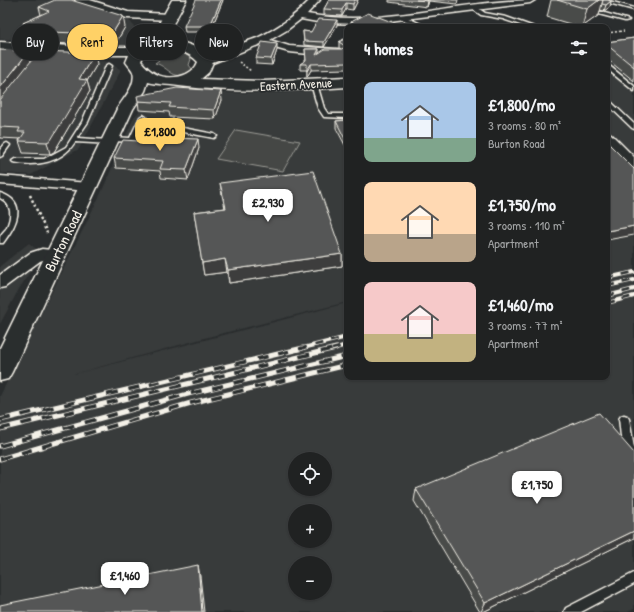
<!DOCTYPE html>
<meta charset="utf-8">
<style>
:root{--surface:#202222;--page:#2d2f2f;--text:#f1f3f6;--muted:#a2a4a5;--line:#3d3f40;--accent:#ffd166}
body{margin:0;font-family:"Patrick Hand",sans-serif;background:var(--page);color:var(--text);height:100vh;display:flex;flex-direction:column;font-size:15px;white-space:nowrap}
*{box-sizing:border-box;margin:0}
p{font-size:13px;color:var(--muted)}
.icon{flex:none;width:22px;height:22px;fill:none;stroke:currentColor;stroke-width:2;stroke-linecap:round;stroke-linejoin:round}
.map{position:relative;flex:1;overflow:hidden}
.sheet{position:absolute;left:344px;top:24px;width:266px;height:356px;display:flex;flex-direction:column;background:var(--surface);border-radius:8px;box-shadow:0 1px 3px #0004,0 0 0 1px var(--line)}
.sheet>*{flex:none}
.guide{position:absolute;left:12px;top:24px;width:272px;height:36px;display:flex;gap:8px}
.buttons{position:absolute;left:288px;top:452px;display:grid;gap:8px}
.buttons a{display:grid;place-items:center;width:44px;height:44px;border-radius:50%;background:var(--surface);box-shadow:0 1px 3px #0004,0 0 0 1px var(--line);font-size:20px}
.price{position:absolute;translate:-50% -34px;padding:0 9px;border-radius:8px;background:#fff;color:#222;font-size:13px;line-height:26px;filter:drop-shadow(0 1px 2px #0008)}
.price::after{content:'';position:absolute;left:50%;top:24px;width:12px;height:9px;margin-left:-6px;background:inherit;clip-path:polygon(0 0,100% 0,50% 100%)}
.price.current{background:var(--accent);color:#111}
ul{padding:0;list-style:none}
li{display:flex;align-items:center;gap:12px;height:100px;padding:0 20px}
li span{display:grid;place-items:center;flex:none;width:112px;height:80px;border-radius:8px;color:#555}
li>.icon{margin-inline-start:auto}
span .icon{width:48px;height:48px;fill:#fffc;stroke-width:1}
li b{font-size:17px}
h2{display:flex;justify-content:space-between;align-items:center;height:48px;padding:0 20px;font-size:17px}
.pill{padding:0 14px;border-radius:18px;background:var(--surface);box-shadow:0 1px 3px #0004,0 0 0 1px var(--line);font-size:14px;line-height:36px}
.pill.current{background:var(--accent);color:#111}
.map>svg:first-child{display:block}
.built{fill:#373a3a;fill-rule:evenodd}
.green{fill:#444645;stroke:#9c9c96}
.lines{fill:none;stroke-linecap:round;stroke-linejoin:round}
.lane-casing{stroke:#f4f1e8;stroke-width:3}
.street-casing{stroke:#f4f1e8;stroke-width:3}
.secondary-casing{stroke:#f4f1e8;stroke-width:3}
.highway-casing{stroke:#f4f1e8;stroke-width:3}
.path-far1{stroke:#f4f1e8;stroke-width:1.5;stroke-dasharray:2 2;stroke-linecap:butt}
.path{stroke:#f4f1e8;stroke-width:2.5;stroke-dasharray:2.5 2.5;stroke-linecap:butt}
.lane{fill:#2a2d2e;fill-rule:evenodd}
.street{fill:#2a2d2e;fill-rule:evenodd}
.secondary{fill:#2a2d2e;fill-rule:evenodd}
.highway{fill:#2a2d2e;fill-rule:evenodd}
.rail-far1-casing{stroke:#f4f1e8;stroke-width:4}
.rail-casing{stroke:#f4f1e8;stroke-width:5}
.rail-far1{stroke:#2a2d2e;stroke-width:2.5;stroke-dasharray:8;stroke-linecap:butt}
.rail{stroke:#2a2d2e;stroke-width:3.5;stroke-dasharray:11;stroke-linecap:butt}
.wall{fill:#494b4a;stroke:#f4f1e8}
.shaded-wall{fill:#3c3d3c;stroke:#f4f1e8}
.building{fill:#555756;stroke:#f4f1e8}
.labels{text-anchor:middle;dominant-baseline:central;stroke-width:3.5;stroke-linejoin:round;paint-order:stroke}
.far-street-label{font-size:13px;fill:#f4f1e8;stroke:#2a2d2e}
.street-label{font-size:15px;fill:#f4f1e8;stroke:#2a2d2e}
</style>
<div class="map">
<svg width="634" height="612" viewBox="0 0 634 612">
<rect width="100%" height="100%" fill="#2a2d2e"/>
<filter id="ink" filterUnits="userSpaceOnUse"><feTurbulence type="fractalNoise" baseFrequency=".025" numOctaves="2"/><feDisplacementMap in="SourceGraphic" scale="8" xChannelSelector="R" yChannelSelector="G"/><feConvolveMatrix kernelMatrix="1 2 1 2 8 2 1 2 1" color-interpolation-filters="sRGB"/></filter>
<g filter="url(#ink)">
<g class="built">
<polygon points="0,0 70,0 129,20 141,35 136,44 113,47 0,39"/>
<path d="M634,44V609L628,612H0V396L101,193L134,117L149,101L198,93H278L347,88V302L212,336L74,374L347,303V377H607V49ZM295,459H325V489H295ZM295,511H325V541H295ZM295,563H325V593H295Z"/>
<polygon points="90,57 108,62 120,69 120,72 79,149 31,175 0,173 0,58 35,60"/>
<polygon points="29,243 42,254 19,289 0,324 0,266"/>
</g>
<g class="green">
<path d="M162,50C172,50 184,51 191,59L189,65L192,69C174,85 170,67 155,63L159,60L158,58L161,55L159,52Z"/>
<polygon points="236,130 300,141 283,171 216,159"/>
</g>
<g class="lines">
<g class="lane-casing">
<g id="lane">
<polygon points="598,0 606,0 634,8 634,10"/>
<polygon points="471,6 475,6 485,13 506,17 534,27 526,27 503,19 481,15 471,8"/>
<polygon points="587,9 591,9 629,20 625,21 587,11"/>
<path d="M400,16H404L427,27C416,27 409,23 400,18Z"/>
<path d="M109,64L112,66L88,122L77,138L109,140V138L111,137L130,138L140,117L143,115L146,117L136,138L162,139L170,122L173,120L176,122L173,128H183L214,134L217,136L214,138L183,132H171L167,141L164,143L112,141V143L110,144L75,142C62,163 36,167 13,162L12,161L15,159H44L66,147L82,122L106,66Z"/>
<polygon points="607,64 634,86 634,91 607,69"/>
<polygon points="312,83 317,84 324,108 328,114 347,114 347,118 324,117 318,108 311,84"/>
<polygon points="607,99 609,100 634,124 634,129 632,128 607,104"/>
<polygon points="7,143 10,145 2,156 0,157 0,150 5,144"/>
<path d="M0,193C29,202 16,226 3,243H0C0,241 0,239 0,237C1,234 4,231 6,229C12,217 13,205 0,198Z"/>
<path d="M624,415L627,416L629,419L634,448V459C620,454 621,431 619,419L621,416Z"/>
<polygon points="634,573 634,584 581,612 564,612 566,608"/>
</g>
</g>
<g class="street-casing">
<g id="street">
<polygon points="75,0 90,0 128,12 170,14 175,17 170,20 127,18 77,2"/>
<path d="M310,0H320L307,14C382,28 459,0 535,0L530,3L366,24L323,23L301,19L287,30L270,40L289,46L338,49L343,52L342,54H309L289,52L261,44L210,64H202L201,62C207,53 245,43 257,38C277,29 295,16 310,0Z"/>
<polygon points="607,133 611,134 634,157 634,168 629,167 607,144"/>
<polygon points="0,176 89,183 94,184 96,187 94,190 89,191 0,184"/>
<path d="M42,249L61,251L63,255L61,259C54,260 47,258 40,261L5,287L0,288V275L30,253Z"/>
</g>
</g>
<g class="secondary-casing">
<path id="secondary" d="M172,0H186C178,15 159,56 139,51L137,48L156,29Z"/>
</g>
<g class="highway-casing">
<path id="highway" d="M160,40C180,41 201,44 213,62L209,72L201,79L264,81L347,77V87C291,91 234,93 179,86C168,84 159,85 148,82L145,91L133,109L12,372L8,379L0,381V348L117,109C123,99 137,85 133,72C132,69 128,65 126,62L129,55H90L0,50V42L90,47H136ZM160,48C174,49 188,51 198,62C193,77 169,81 156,74C150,71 145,66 141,61C144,52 151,50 160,48Z"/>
</g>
<g class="path-far1">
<polyline points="607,33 624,31"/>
<polyline points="239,62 251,71"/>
</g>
<polyline class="path" points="30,195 47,233"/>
<use href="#lane" class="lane"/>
<use href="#street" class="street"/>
<use href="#secondary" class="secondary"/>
<use href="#highway" class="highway"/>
<g class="rail-far1-casing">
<g id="rail-far1">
<polyline points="607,278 634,272"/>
<polyline points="607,286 634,280"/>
<polyline points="607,296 634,289"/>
<polyline points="607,303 634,296"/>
<polyline points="299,349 347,337"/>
<polyline points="332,349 347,345"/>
</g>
</g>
<g class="rail-casing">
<g id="rail">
<polyline points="0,420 303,348"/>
<polyline points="0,429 336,348"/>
<polyline points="0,446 188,394 347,356"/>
<polyline points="0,459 191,403 347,365"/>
</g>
</g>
<use href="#rail-far1" class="rail-far1"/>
<use href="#rail" class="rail"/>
</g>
<g class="wall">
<polygon points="223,0 210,32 185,32 184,26"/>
<polygon points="329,0 358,0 353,10 346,9 342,16 324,15 324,9"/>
<polygon points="389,0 458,0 457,4 429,1 427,7 389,2"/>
<polygon points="551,0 608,0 611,1 610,7 604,11 600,10 599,15 582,27 580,27 547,17"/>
<polygon points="39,7 125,27 114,46 50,43 26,34 23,23 41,15"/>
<polygon points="351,22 400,25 399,27 351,27"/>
<polygon points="337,25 324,47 304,45 303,31 311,32"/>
<polygon points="634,38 634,81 607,59 607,42"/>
<polygon points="344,39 347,56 347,69 311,70 307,77 307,70 300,70 300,64 306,61 305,49 319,49 319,53 341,49 339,48 339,42"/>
<polygon points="0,50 32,59 97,64 87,81 90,91 54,152 50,154 23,153 19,141 20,139 0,138"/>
<polygon points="277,50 272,65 256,64 256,58"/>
<polygon points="222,100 215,119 170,117 169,112 139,110 138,101"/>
<polygon points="347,120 345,145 336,128 336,121"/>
<polygon points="199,148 188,180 161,178 160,171 116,168 114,158"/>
<polygon points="220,183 342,254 342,266 229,283 227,272 204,275 194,212 225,208 222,195"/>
<polygon points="634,453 634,538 483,612 480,612 414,501 416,489"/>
</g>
<g class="shaded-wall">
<polygon points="221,0 223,0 210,32 210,26"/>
<polygon points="355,0 358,0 353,10 353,4"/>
<polygon points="428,0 429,0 429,1 427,7"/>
<polygon points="599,0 603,0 599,15 582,27 587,9"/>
<polygon points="611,1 610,7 604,11 606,5"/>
<polygon points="346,3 346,9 342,16 342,10"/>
<polygon points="123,16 125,27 114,46 112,34"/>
<polygon points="337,20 337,25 324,47 324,42"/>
<polygon points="277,44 277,50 272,65 271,59"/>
<polygon points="29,51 33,61 0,104 0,88"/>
<polygon points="95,53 97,64 87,81 90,91 54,152 50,154 47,142 79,79"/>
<polygon points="311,64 311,70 307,77 307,71"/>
<polygon points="221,91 222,100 215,119 214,110"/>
<polygon points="347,138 347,145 345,145 345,139"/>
<polygon points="198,139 199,148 188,180 186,170"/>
<polygon points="634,226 634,235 607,240 607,231"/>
<polygon points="342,254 342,266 229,283 228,270"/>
<polygon points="225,259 227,272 204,275 202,263"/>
<polygon points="634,531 634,538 483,612 481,612 485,603"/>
<polygon points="198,565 200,576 204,612 202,612"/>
</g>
<g class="building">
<polygon points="55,0 71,0 123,16 112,34 47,32 23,23 49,11 39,7"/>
<polygon points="196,0 221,0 210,26 184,26"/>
<polygon points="329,0 355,0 353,4 346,3 342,10 324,9"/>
<polygon points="416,0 428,0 427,1"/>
<polygon points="557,0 599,0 587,9"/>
<polygon points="603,0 608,0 611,1 606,5 602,4"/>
<polygon points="368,13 400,25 396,27 363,27 351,22"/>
<polygon points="318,19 337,20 324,42 304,41 303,31 311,32"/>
<polygon points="634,38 634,67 607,45 607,42"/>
<polygon points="344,39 347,56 347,63 311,64 307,71 307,64 300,64 306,60 305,49 319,49 316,55 325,49 342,49 345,46 339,42"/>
<polygon points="262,42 277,44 271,59 256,58"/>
<polygon points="0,50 29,51 0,88"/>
<polygon points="39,51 95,53 79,79 87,80 51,140 47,142 19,141 25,132 18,132 20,128 0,127 0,100"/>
<polygon points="177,88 221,91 214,110 169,107 171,103 138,101 137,96"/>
<polygon points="347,120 347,138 345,139 336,121"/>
<polygon points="173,138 198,139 186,170 160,169 163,161 114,158 123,140 170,143"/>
<polygon points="607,142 634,169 634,226 607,231"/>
<polygon points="313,171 342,254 228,270 225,259 202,263 194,212 226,208 220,183"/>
<polygon points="599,413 634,453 634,531 485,603 416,489"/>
<polygon points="198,565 202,612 0,612 0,605"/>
</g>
</g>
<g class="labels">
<g class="far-street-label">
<text transform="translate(296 84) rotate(-3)">Eastern Avenue</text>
</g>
<g class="street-label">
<text transform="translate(63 241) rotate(-64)">Burton Road</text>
</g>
</g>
</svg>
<div class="buttons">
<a><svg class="icon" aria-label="locate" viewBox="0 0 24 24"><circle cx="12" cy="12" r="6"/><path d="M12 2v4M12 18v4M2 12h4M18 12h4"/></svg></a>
<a>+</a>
<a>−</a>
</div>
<b class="price current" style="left:160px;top:152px">£1,800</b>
<b class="price" style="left:268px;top:223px">£2,930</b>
<b class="price" style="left:537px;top:505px">£1,750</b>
<b class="price" style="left:125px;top:596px">£1,460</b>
<div class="guide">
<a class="pill">Buy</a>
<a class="pill current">Rent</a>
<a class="pill">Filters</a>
<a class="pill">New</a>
</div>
<section class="sheet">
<h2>4 homes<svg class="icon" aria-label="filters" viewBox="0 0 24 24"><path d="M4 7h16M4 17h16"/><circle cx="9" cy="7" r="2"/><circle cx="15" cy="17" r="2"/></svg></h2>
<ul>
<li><span style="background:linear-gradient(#a9c7e8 70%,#7fa58c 0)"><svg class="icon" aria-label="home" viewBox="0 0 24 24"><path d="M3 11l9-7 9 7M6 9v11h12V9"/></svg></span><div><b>£1,800/mo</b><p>3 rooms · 80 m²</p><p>Burton Road</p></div></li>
<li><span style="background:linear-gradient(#ffd9b3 65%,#b9a48a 0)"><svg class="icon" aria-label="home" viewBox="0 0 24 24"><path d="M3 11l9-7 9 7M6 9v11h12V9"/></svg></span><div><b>£1,750/mo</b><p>3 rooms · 110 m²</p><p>Apartment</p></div></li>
<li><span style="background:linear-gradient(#f6c9c9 65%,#c2b280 0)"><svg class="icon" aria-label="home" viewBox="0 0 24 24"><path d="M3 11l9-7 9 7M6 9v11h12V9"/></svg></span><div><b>£1,460/mo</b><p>3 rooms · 77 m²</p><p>Apartment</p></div></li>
</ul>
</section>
</div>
